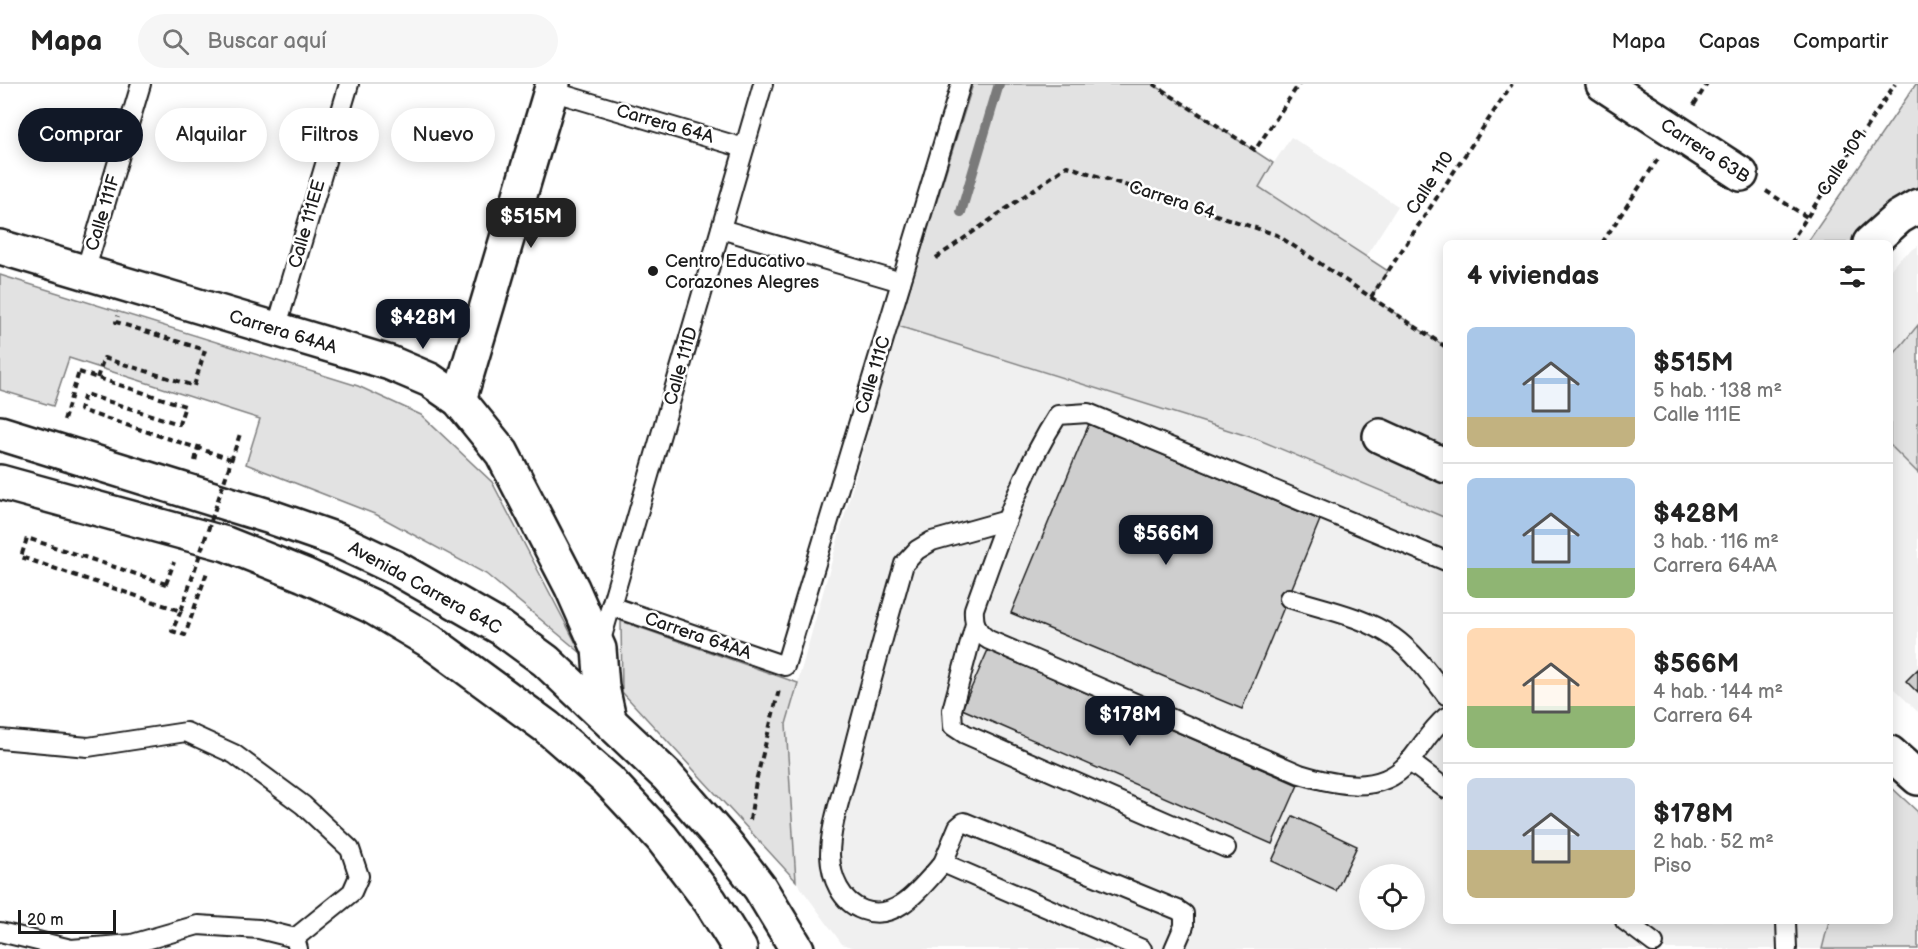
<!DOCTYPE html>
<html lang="es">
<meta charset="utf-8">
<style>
:root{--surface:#fff;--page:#f6f6f6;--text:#222;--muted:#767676;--line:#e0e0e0;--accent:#111827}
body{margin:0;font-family:"Balsamiq Sans",sans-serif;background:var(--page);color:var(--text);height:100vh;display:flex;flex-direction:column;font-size:22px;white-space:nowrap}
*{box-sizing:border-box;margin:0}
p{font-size:20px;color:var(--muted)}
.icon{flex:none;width:33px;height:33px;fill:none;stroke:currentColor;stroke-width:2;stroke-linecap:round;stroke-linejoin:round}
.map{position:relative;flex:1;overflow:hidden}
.side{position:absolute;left:1443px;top:156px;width:450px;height:684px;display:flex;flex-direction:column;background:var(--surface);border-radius:9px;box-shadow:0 3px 15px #0003}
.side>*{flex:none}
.banner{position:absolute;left:18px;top:24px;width:570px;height:54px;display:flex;gap:12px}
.fabs{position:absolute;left:1359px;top:780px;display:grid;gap:12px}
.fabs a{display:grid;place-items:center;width:66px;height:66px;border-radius:50%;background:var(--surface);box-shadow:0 3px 15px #0003;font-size:30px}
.scale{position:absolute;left:18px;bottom:15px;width:98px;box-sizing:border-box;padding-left:6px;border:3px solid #1c1c1c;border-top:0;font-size:16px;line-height:21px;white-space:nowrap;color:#1c1c1c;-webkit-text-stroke:4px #fff;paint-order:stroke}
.price{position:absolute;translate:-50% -51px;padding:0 14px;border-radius:12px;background:var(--accent);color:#fff;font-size:20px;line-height:39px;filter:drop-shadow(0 2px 3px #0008)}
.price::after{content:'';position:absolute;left:50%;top:36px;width:18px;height:14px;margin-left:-9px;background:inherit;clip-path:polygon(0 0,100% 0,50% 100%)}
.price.selected{background:#222;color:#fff}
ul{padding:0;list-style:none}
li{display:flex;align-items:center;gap:18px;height:150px;padding:0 24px}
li+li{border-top:2px solid var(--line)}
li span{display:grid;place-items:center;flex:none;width:168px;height:120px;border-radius:9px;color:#555}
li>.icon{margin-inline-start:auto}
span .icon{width:72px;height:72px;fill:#fffc;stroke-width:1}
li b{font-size:26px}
h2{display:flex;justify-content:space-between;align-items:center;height:72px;padding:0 24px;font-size:26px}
.chip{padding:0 21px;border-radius:27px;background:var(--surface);box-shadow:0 3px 15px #0003;font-size:21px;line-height:54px}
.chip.selected{background:var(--accent);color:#fff}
header{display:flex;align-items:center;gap:36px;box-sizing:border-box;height:84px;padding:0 30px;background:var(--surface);border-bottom:2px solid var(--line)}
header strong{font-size:28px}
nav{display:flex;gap:33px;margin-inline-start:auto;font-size:21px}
.search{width:420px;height:54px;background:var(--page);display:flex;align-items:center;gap:15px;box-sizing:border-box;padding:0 21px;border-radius:33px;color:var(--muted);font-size:22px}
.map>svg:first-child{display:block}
.built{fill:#f0f0f0;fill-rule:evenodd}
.green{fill:#e2e2e2;stroke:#7f7f7f;stroke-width:1.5}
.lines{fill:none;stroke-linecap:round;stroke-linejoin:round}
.stream{stroke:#7a7a7a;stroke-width:10}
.building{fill:#cecece;stroke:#1c1c1c;stroke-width:1.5}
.lane-casing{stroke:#1c1c1c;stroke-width:22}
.street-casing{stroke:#1c1c1c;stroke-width:38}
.secondary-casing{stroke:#1c1c1c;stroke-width:38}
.primary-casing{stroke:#1c1c1c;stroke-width:38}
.path{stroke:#1c1c1c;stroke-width:4;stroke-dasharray:6 4.5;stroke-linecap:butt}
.lane{stroke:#fff;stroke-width:18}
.street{stroke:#fff;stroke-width:33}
.secondary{stroke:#fff;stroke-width:33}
.primary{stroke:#fff;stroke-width:33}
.path-bridge{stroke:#1c1c1c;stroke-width:4;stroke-dasharray:6 4.5;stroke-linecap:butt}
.poi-dot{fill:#1c1c1c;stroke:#fff;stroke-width:2}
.labels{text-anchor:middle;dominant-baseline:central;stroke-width:5;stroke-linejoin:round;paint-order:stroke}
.street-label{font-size:18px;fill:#1c1c1c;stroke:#fff}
.poi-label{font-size:18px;fill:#1c1c1c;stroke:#fff;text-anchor:start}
</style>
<header>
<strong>Mapa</strong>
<div class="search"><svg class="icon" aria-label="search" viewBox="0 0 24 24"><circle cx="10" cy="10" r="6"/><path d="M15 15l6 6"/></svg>Buscar aquí</div>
<nav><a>Mapa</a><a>Capas</a><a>Compartir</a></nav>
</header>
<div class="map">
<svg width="1918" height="865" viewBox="0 0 1918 865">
<rect width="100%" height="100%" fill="#fff"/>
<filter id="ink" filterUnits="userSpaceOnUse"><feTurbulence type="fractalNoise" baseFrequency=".0167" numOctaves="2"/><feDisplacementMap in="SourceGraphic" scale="12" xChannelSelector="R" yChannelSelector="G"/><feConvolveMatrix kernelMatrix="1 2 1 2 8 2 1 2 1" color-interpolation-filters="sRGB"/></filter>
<g filter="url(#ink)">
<g class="built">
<polygon points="1291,53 1398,122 1366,172 1258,103"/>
<polygon points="1918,162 1918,628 1890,601 1890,186 1900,174"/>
<path d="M898,242L1257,355L1446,434V837H1829L1822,865H857L842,860L796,797L786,640ZM1370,790H1414V836H1370Z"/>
</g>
<g class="green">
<polygon points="973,0 1153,0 1273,79 1259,103 1388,187 1371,213 1446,263 1446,434 1257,355 898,242"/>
<polygon points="1916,0 1918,0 1918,102 1862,147 1851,159 1807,159"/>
<polygon points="0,191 358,302 421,331 492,398 581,569 486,490 377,431 246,380 260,335 69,274 53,322 0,306"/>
<polygon points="1918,241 1918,389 1890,361 1890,275"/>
<polygon points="621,537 798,599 786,640 796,797 622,608"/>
<polygon points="1890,702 1918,728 1918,865 1822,865 1829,837 1890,837"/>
</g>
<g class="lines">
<polyline class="stream" points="961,128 999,0"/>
</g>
<g class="building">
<polygon points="1089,340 1320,436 1242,625 1011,529"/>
<polygon points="988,566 1298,701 1272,760 962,625"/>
<polygon points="1918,585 1918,609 1906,597"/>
<polygon points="1293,732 1357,762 1336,807 1272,777"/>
</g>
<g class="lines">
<g class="lane-casing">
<g id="lane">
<polyline points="551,7 744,64"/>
<polyline points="721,145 901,198"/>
<polyline points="85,188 141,0"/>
<polyline points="276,245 349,0"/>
<path d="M1446,477L1088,329L1058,331C1020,390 998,459 974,525C973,539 977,549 989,556L1300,690C1336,701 1380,711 1408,679C1421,664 1430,646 1446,633"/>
<path d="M1289,514C1323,525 1363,532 1393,553C1414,568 1430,590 1446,611"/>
<polyline points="611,522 785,582 961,0"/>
<polyline points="975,540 952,626 953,642 965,650 1226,764"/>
<polyline points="599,563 763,0"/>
<polyline points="0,655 88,663 186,648 234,670 303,721 350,765 359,792 352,808 295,854"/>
<polyline points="1409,677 1446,705"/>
<path d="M943,779C923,801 897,839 863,826C841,818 831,794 830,771C830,742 842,710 849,682C866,614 885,547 904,480L917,466L932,457L1007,436"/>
<polyline points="1625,837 1654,859"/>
<polyline points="1786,837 1787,865"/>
<polyline points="0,848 71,865 132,860 198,841 259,845 295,854 298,865"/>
<polyline points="1142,865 943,779 958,743 964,738 1178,826 1184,830 1184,842 1174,865"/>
</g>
</g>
<g class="street-casing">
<g id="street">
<polyline points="1603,0 1741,90"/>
<polyline points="0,163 390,279 430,296 459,316 502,369 572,504 599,565 602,603 609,635"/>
<polyline points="459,316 553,0"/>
<polyline points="1380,352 1446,382"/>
</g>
</g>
<g class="secondary-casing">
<g id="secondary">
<polyline points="1870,159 1899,133 1918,122"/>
<polyline points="1890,669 1918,694"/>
</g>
</g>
<g class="primary-casing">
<g id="primary">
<polyline points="0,349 268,432 337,456 396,484 501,544 546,577 667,692 728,762 760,804 797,865"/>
<polyline points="0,398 226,460 304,491 371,522 430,557 547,643 609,697 662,754 710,817 740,865"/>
</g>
</g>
<g class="path">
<polyline points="1153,0 1255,66 1299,0"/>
<polyline points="1694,21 1707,0"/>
<polyline points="1766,107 1807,133"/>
<polyline points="1602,159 1658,75"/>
<polyline points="1790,159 1895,0"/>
<polyline points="936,174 1067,82 1277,151 1446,263"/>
<polyline points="1371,213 1512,0"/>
<polyline points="97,294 104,274 194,302 205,266 116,238 118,232"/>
<polyline points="64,336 79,288"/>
<polyline points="195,377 199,360"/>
<polyline points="166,500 174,478"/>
<polyline points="181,527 172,547 185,551 207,488"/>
<polyline points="750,736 756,697 779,606"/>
</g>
<use href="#lane" class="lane"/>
<use href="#street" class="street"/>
<use href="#secondary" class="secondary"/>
<use href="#primary" class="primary"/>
<g class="path-bridge">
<polyline points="79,288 185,322 179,340 85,310 80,326 231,375"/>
<polyline points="166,500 27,454 21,473 181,527 240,350"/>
</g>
</g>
</g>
<circle class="poi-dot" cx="653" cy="187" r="6"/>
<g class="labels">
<g class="street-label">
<text transform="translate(665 40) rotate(16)">Carrera 64A</text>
<text transform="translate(1705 67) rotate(33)">Carrera 63B</text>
<text transform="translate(1842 79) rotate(-57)">Calle 109</text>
<text transform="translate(1430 99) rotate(-57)">Calle 110</text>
<text transform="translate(1172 116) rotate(18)">Carrera 64</text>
<text transform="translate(103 129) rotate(-73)">Calle 111F</text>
<text transform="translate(307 140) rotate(-74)">Calle 111EE</text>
<text transform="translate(283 248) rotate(17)">Carrera 64AA</text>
<text transform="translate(681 282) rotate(-74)">Calle 111D</text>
<text transform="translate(873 291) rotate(-73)">Calle 111C</text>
<text transform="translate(425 504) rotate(29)">Avenida Carrera 64C</text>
<text transform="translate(698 552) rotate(19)">Carrera 64AA</text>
</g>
<g class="poi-label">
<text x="665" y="177">Centro Educativo<tspan x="665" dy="21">Corazones Alegres</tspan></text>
</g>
</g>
</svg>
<div class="fabs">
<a><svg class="icon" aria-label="locate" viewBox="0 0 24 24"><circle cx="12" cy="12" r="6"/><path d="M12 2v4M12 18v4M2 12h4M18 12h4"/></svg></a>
</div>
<div class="scale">20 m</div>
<b class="price selected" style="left:531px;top:165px">$515M</b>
<b class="price" style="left:423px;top:266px">$428M</b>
<b class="price" style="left:1166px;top:482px">$566M</b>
<b class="price" style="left:1130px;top:663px">$178M</b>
<div class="banner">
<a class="chip selected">Comprar</a>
<a class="chip">Alquilar</a>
<a class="chip">Filtros</a>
<a class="chip">Nuevo</a>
</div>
<section class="side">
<h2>4 viviendas<svg class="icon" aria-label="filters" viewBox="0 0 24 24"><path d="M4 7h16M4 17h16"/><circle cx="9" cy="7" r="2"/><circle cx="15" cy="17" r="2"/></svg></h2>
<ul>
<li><span style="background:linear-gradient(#a9c7e8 75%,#c2b280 0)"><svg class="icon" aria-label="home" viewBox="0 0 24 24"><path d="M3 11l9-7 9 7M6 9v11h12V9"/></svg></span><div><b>$515M</b><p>5 hab. · 138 m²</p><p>Calle 111E</p></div></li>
<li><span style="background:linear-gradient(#a9c7e8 75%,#8fb573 0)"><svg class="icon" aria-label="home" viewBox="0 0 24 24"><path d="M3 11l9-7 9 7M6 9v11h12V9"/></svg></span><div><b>$428M</b><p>3 hab. · 116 m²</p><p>Carrera 64AA</p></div></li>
<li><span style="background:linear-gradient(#ffd9b3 65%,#8fb573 0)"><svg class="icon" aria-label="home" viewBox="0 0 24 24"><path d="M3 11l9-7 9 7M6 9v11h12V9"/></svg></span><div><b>$566M</b><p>4 hab. · 144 m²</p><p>Carrera 64</p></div></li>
<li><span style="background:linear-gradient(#c9d6e8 60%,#c2b280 0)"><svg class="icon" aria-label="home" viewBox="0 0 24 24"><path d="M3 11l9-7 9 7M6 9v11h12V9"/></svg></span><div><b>$178M</b><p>2 hab. · 52 m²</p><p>Piso</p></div></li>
</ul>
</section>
</div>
